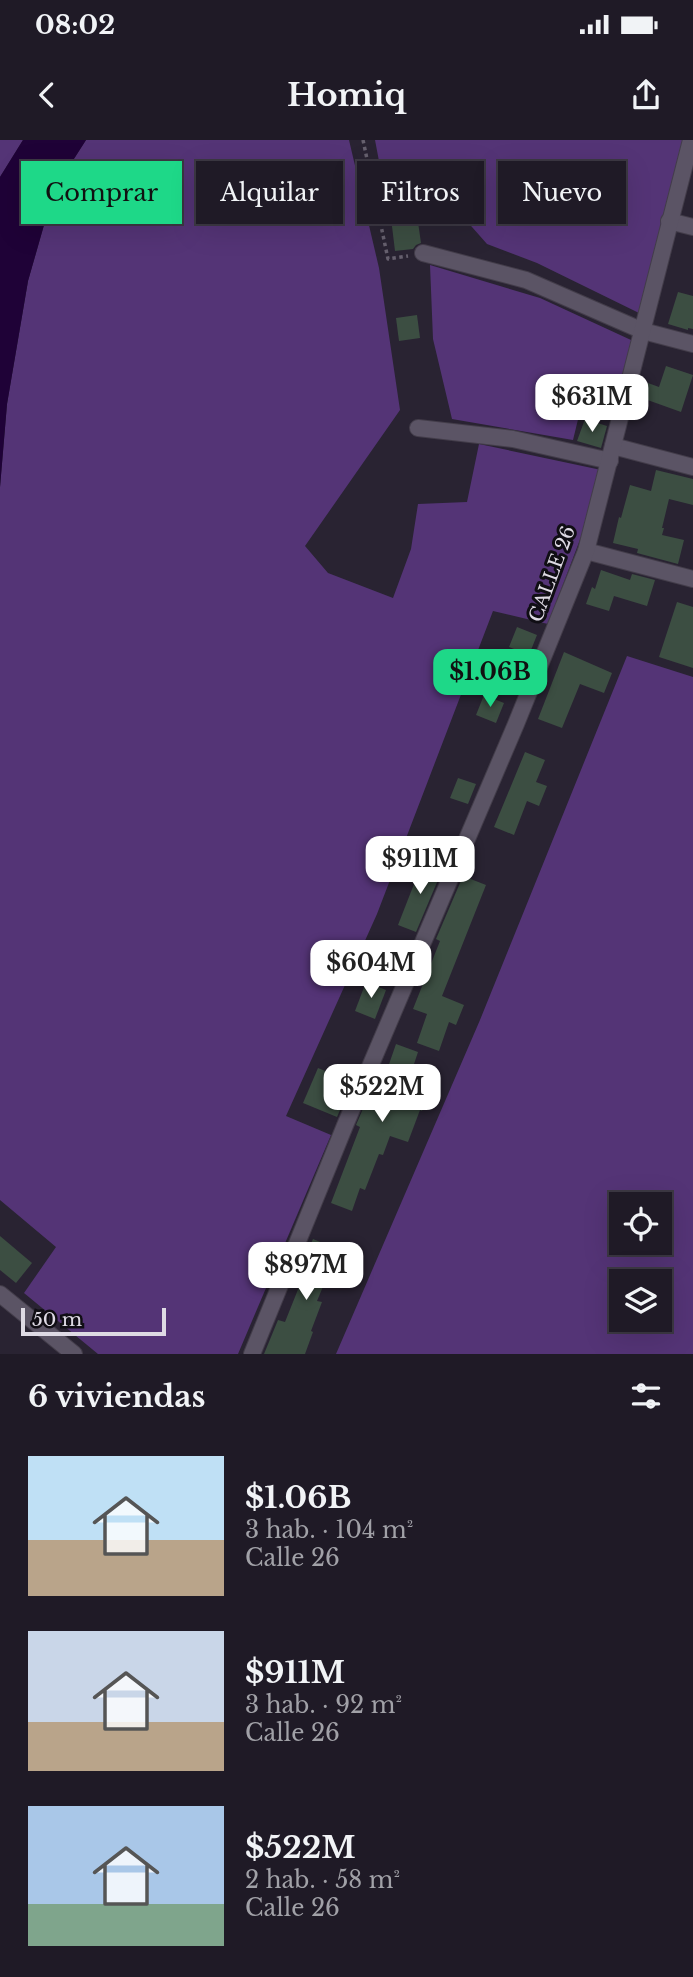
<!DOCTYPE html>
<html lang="es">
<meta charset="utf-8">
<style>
:root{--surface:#1f1a26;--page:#27232e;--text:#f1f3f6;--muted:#a1a1a7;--line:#3c3843;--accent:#1ed888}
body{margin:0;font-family:"Libre Baskerville",serif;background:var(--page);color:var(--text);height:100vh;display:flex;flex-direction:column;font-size:26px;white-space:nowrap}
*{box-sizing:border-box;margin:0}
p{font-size:23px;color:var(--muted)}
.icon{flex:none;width:38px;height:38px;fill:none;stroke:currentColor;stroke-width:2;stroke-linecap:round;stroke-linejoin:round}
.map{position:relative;height:1214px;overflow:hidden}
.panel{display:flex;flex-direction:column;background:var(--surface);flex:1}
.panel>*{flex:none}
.banner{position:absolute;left:21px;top:21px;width:651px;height:63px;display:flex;gap:14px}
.tools{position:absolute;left:609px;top:1052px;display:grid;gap:14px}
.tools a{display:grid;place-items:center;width:63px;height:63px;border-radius:0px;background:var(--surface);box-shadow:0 7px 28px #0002,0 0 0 2px var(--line);font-size:35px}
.scale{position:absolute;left:21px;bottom:18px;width:145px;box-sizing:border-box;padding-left:7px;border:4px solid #dedae4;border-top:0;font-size:19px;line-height:24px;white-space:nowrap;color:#dedae4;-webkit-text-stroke:5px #100e14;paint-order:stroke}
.price{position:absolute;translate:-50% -60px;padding:0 16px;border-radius:14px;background:#fff;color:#222;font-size:23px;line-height:46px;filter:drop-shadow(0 2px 4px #0008)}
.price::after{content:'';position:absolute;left:50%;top:42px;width:21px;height:16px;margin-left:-10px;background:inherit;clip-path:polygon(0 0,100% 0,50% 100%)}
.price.selected{background:var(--accent);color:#111}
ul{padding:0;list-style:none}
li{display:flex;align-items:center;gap:21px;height:175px;padding:0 28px}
li span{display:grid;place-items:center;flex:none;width:196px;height:140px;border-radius:0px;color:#555}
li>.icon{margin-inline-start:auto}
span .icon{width:84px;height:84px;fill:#fffc;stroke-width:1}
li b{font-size:30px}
h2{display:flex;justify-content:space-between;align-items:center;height:84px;padding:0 28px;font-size:30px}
.pill{padding:0 24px;border-radius:0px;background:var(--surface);box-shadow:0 7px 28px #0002,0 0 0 2px var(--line);font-size:24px;line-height:63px}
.pill.selected{background:var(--accent);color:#111}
.status{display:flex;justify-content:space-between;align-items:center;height:49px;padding:0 35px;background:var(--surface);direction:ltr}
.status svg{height:19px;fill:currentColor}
header{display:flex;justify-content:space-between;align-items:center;height:91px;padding:0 28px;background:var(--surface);font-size:32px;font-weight:700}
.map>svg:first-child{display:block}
.green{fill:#543476;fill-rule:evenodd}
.water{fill:#1f0237}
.building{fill:#3c4e42}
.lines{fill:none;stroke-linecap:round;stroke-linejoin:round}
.street-casing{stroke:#433d4a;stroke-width:18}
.path{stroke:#66606e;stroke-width:3.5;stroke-dasharray:3.5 3.5;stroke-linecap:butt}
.street{stroke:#5b5465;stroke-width:16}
.labels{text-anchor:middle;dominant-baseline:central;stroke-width:6;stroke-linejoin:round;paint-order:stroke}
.street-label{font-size:19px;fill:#dedae4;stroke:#100e14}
</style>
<div class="status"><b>08:02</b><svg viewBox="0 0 49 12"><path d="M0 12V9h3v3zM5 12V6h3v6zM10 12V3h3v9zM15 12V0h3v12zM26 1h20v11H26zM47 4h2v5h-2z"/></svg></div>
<header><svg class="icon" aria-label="back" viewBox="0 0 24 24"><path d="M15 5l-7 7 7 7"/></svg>Homiq<svg class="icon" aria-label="share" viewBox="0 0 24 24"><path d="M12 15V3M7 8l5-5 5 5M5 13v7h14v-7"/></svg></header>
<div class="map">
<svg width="693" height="1214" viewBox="0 0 693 1214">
<rect width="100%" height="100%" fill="#292332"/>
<g class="green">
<polygon points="0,0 23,0 0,37"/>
<polygon points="86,0 349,0 379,128 400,270 305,406 328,433 393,458 411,409 418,364 467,362 479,304 606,331 548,484 493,471 377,774 286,976 331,995 238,1214 98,1214 24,1153 56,1107 0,1060 0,347 7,264 28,141 54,50"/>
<polygon points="375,0 689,0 639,173 537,123 487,104 427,36 382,37"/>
<polygon points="430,125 540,158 631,200 623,271 582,263 573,300 452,279 433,199"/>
<path d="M627,516L693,537V1214H336L480,880ZM621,1064H660V1102H621ZM621,1141H660V1180H621Z"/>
</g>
<polygon class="water" points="23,0 86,0 54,50 28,141 7,264 0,347 0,37"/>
<g class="building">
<polygon points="417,75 421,103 416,105 413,109 395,111 391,78"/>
<polygon points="678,152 693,156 693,189 688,188 688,190 668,184"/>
<polygon points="417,175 420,198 399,201 396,178"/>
<polygon points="666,226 693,235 681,272 642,258 648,243 659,247"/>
<polygon points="585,279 607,286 601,308 577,301"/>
<polygon points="656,330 693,339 693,365 669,359 662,388 664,388 662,395 684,400 678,424 637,413 638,409 613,403 619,377 621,378 630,345 651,351"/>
<polygon points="601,430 630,440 632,434 655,440 647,466 614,456 609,471 586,464 592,447 595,449"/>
<polygon points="677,462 693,467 693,528 659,517"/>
<polygon points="517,487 537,495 529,515 509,507"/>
<polygon points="564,512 612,533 604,553 580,544 562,588 538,579"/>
<polygon points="484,555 504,563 496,583 476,575"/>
<polygon points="525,612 545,620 536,642 547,646 539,666 527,661 514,695 494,687"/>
<polygon points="458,638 476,644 468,664 450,658"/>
<polygon points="423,721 443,728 416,792 398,785"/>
<polygon points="463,736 486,745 442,856 464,865 456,885 449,882 439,911 417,903 427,874 413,869 440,801 436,799"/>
<polygon points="366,842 386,850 375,879 355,871"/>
<polygon points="396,904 418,912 409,939 431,947 422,971 420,970 408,1002 390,996 383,1015 379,1014 365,1050 360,1048 352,1071 331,1063 360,987 356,985 371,950 379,953"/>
<polygon points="318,928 352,942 337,977 303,963"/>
<polygon points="0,1096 32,1123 16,1143 0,1130"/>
<polygon points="313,1099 347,1113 342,1128 332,1125 317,1161 322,1162 311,1191 313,1192 305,1214 264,1214 278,1180 285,1182 311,1117 306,1115"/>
</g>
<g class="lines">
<g class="street-casing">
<g id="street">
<polyline points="669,81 693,87"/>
<polyline points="423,113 526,140 643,191 693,204"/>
<polyline points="418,288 513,299 610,321"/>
<polyline points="613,306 693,327"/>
<polyline points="586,411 693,439"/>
<polyline points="0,1154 74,1214"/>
<polyline points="252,1214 346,983 516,584 586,411 691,0"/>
</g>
</g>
<polyline class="path" points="363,0 388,119 408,116"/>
<use href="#street" class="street"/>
</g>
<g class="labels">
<g class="street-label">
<text transform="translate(552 434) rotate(-70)">CALLE 26</text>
</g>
</g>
</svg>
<div class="tools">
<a><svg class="icon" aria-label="locate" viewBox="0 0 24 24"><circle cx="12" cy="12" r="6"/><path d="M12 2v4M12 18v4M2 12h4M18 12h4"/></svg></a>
<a><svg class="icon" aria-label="layers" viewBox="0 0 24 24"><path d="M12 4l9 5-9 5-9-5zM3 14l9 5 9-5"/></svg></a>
</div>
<div class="scale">50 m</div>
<b class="price" style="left:592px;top:294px">$631M</b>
<b class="price selected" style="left:490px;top:569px">$1.06B</b>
<b class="price" style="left:420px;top:756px">$911M</b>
<b class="price" style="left:371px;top:860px">$604M</b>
<b class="price" style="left:382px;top:984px">$522M</b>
<b class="price" style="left:306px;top:1162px">$897M</b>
<div class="banner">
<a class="pill selected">Comprar</a>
<a class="pill">Alquilar</a>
<a class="pill">Filtros</a>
<a class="pill">Nuevo</a>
</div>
</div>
<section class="panel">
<h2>6 viviendas<svg class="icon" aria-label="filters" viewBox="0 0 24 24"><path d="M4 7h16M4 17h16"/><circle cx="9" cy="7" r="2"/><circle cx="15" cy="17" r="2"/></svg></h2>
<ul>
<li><span style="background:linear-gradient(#bfe0f5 60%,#b9a48a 0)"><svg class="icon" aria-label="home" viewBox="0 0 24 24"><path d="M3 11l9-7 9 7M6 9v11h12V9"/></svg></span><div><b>$1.06B</b><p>3 hab. · 104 m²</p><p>Calle 26</p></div></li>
<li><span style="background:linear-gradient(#c9d6e8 65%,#b9a48a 0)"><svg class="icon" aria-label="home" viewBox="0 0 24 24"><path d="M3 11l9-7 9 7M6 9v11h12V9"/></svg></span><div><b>$911M</b><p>3 hab. · 92 m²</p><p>Calle 26</p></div></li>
<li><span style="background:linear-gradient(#a9c7e8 70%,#7fa58c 0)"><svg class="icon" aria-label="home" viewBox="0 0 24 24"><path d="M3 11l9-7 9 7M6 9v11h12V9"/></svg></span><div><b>$522M</b><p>2 hab. · 58 m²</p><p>Calle 26</p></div></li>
</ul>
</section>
